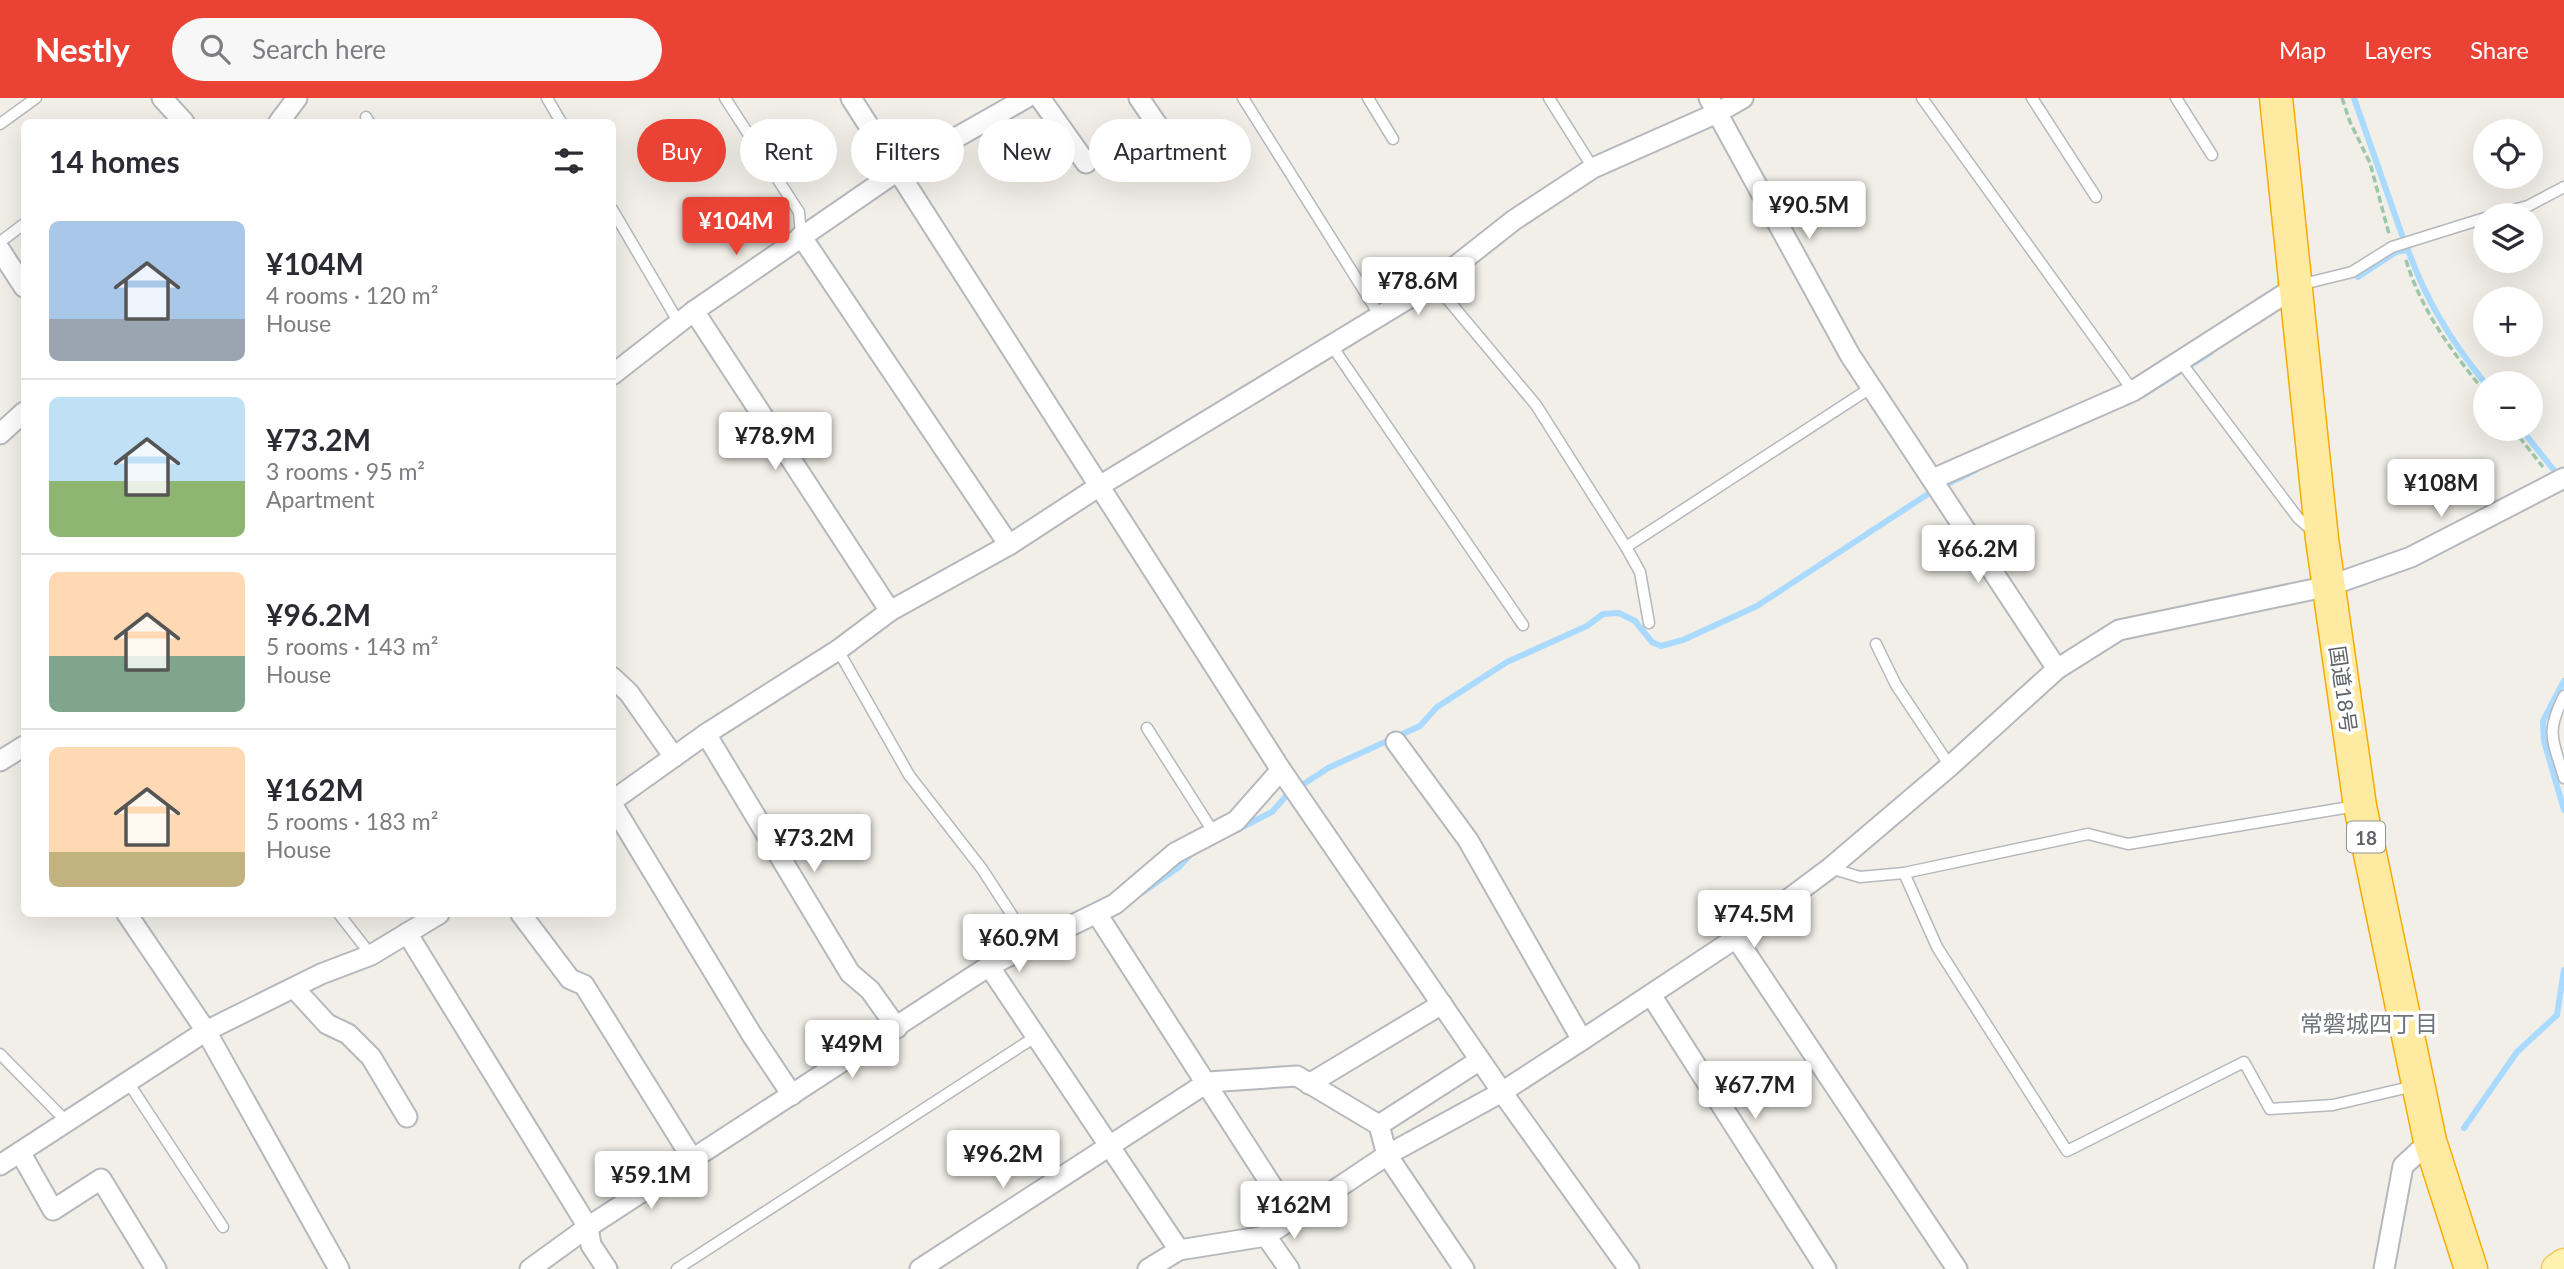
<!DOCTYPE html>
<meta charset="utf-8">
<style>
:root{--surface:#fff;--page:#f7f7f7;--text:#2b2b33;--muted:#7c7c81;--line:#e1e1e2;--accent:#ea4335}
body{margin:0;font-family:Lato,"Noto Sans JP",sans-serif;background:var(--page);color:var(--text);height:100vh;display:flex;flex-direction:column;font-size:26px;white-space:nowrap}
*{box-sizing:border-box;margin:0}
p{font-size:23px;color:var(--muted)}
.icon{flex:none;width:38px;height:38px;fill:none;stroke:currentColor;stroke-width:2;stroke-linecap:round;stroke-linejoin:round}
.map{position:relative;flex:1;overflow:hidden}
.details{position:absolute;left:21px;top:21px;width:595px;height:798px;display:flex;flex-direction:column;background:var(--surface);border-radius:10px;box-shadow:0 7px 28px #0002}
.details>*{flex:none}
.top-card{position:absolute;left:637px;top:21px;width:665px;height:63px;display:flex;gap:14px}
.tools{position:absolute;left:2473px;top:21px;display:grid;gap:14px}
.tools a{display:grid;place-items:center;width:70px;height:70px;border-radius:50%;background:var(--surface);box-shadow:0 7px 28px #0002;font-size:35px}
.price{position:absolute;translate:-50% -60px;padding:0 16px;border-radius:7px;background:#fff;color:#222;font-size:23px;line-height:46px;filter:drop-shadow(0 2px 4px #0008)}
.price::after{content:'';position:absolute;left:50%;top:42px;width:21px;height:16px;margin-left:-10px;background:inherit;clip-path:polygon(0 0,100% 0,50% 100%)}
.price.selected{background:var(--accent);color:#fff}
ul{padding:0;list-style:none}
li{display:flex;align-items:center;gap:21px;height:175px;padding:0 28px}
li+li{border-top:2px solid var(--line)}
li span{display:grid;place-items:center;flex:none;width:196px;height:140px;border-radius:10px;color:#555}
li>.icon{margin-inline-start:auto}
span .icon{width:84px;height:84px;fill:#fffc;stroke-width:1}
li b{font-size:30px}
h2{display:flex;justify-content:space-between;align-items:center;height:84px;padding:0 28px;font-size:30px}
.chip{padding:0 24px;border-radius:32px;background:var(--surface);box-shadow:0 7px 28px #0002;font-size:24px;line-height:63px}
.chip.selected{background:var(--accent);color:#fff}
header{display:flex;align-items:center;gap:42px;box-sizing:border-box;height:98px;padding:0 35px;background:var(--accent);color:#fff}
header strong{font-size:33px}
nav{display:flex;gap:38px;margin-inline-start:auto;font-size:24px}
.search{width:490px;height:63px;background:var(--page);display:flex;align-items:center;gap:18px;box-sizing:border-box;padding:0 24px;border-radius:38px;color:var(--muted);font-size:26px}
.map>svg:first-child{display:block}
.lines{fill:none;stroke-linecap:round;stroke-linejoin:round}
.stream{stroke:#aadaff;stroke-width:6}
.service-casing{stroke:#b5b8bc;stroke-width:13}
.minor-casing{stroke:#b5b8bc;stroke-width:23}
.primary-casing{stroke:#f2c960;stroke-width:33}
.trunk-casing{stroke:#f9ab00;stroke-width:35}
.path{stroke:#9cc7a9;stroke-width:3.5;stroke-dasharray:7 3.5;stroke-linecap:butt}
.service{stroke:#fff;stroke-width:10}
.minor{stroke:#fff;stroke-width:19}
.primary{stroke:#fff2af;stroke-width:30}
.trunk{stroke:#feeaa1;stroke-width:32}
.labels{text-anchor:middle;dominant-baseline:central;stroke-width:7;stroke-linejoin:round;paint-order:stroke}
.shield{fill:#fff;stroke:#8f9295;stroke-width:2}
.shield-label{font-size:19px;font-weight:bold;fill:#5f6368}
.street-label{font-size:21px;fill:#5f6368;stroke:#fff}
.neighbourhood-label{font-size:23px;fill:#70757a;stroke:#fff}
</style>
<header>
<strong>Nestly</strong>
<div class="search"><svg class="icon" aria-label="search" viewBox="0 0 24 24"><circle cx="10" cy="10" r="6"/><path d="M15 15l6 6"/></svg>Search here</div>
<nav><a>Map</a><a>Layers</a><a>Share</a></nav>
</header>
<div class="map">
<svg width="2564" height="1171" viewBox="0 0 2564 1171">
<rect width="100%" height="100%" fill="#f1efe8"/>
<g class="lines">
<g class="stream">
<polyline points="2354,0 2402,137"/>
<path d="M2407,149C2425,201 2451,243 2485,285"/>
<polyline points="2358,179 2396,154 2408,152"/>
<polyline points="2143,297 2210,255"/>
<polyline points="2521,331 2557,376"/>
<polyline points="2564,583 2543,623 2544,643 2564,712"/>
<polyline points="1235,733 1272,714 1286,698 1328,670 1420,628 1437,609 1507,564 1587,528 1603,516 1619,515 1635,523 1652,544 1661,548 1683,542 1757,508 1931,394 1976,372"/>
<polyline points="1143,794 1179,769 1194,753"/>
<polyline points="2464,1030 2517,954 2557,917 2564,872"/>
</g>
<g class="service-casing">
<g id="service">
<polyline points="547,0 561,24"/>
<polyline points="725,0 799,114 801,138"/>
<polyline points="1243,0 1380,218"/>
<polyline points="1368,0 1393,41"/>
<polyline points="1549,0 1593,70"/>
<polyline points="1922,0 2133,293"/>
<polyline points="2032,0 2096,99"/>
<polyline points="2176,0 2212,57"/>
<polyline points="366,19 369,24"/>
<polyline points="0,26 36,0"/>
<polyline points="612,111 679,225"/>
<polyline points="2493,117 2528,108 2564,89"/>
<polyline points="0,144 24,126"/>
<polyline points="1434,185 1536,307 1626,449 1872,289"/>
<polyline points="2299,187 2352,174 2392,149 2485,120"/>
<polyline points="1332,248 1523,527"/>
<polyline points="2180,263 2298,420 2314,434"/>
<polyline points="1626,449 1640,474 1649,525"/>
<polyline points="1876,546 1896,587 1950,668"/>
<polyline points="838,552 909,677 982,771 1032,848"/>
<path d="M2564,598C2545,636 2553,641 2564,680"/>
<polyline points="1147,630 1214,735"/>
<polyline points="1830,770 1860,779 1904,775 2088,736 2128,746 2356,708"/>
<polyline points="1904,775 1937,849 2067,1053 2244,964 2270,1011 2333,1007 2414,988"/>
<polyline points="339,816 371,857"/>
<polyline points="0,956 67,1024"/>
<polyline points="128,984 223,1129"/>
<polyline points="677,1171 1035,939"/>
</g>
</g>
<g class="minor-casing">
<g id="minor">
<polyline points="162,0 184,24"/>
<polyline points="851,0 1281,672 1502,994 1629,1171"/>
<polyline points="1040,0 1086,65"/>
<polyline points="1139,0 1175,53"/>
<polyline points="1709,0 1850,257 2057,571"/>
<polyline points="279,24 297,0"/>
<polyline points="801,138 1009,447"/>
<polyline points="0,152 24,189"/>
<polyline points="694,213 890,513"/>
<polyline points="612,277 694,213 899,72 1026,0"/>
<polyline points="0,336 24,314"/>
<polyline points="1933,381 2133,293 2297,188"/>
<polyline points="612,579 629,595 674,659"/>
<polyline points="706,636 850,875 870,892 897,930"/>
<polyline points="1396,644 1468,742 1582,942"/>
<polyline points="0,663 24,648"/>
<polyline points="612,703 706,636 838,552 890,513 1009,447 1101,387 1434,185 1514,122 1593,70 1717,15 1743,0"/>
<polyline points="612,706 752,937 792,997"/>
<polyline points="127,816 206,933 339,1171"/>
<polyline points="521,816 570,881 584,887 693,1062"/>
<polyline points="1097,816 1292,1119"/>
<polyline points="407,835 588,1129 591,1147 607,1171"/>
<polyline points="1736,840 1957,1171"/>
<polyline points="989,868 1179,1152"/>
<polyline points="294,890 327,926 348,936 371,959 407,1019"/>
<polyline points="1651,897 1826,1171"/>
<polyline points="1309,986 1442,906"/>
<polyline points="1379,1027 1480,962"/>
<polyline points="20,1054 53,1112 101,1081 156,1171"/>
<polyline points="0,1067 206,933 321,876 371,857 439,816"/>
<polyline points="1266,1138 1289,1171"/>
<polyline points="530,1171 588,1129 989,868 1115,806 1175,755 1236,723 1281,672"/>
<polyline points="920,1171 1208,984 1297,978 1379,1027 1387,1057 1464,1171"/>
<polyline points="1148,1171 1179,1152 1266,1138 1387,1057 1502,994 1582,942 1736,840 1830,770 1950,668 2057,571 2119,532 2329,488 2411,459 2564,380"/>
<polyline points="2384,1171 2403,1068 2430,1043"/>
</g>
</g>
<g class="primary-casing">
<polyline id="primary" points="2557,1171 2564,1166"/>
</g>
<g class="trunk-casing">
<polyline id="trunk" points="2276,0 2322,441 2360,708 2430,1043 2471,1171"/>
</g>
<g class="path">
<polyline points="2342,0 2350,24 2370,65 2389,136"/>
<path d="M2406,162C2421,212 2452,254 2485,294"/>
<polyline points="2513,331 2543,369"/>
</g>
<use href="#service" class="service"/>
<use href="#minor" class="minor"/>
<use href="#primary" class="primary"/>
<use href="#trunk" class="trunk"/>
</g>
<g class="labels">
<rect class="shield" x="2347" y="723.5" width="38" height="31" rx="5"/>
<g class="shield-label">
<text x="2366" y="739">18</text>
</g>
<g class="street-label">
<text transform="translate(2344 591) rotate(82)">国道18号</text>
</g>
<g class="neighbourhood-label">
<text x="2369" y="925">常磐城四丁目</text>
</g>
</g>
</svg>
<div class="tools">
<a><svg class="icon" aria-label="locate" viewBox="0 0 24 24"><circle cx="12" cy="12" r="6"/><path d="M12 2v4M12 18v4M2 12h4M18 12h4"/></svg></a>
<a><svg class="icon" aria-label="layers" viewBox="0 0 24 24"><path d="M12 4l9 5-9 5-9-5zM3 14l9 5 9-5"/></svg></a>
<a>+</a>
<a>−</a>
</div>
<b class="price" style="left:1809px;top:143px">¥90.5M</b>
<b class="price selected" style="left:736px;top:159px">¥104M</b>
<b class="price" style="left:1418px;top:219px">¥78.6M</b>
<b class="price" style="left:775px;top:374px">¥78.9M</b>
<b class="price" style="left:2441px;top:421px">¥108M</b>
<b class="price" style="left:1978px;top:487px">¥66.2M</b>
<b class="price" style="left:814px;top:776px">¥73.2M</b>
<b class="price" style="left:1754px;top:852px">¥74.5M</b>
<b class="price" style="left:1019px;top:876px">¥60.9M</b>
<b class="price" style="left:852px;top:982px">¥49M</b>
<b class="price" style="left:1755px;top:1023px">¥67.7M</b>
<b class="price" style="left:1003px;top:1092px">¥96.2M</b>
<b class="price" style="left:651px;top:1113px">¥59.1M</b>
<b class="price" style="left:1294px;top:1143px">¥162M</b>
<div class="top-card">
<a class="chip selected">Buy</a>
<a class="chip">Rent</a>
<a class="chip">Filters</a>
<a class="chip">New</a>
<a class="chip">Apartment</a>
</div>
<section class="details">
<h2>14 homes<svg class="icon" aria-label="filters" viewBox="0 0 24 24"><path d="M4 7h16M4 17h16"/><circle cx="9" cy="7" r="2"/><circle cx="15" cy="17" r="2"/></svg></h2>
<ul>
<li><span style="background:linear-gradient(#a9c7e8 70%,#9aa5b1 0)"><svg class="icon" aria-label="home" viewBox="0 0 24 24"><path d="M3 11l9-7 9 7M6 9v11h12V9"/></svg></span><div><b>¥104M</b><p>4 rooms · 120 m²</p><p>House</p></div></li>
<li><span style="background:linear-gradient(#bfe0f5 60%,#8fb573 0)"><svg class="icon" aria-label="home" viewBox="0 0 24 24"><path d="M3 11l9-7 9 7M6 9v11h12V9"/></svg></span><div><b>¥73.2M</b><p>3 rooms · 95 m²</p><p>Apartment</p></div></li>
<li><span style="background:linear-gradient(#ffd9b3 60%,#7fa58c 0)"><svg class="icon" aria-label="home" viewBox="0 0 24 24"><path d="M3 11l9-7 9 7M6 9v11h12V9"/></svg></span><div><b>¥96.2M</b><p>5 rooms · 143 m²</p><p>House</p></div></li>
<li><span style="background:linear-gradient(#ffd9b3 75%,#c2b280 0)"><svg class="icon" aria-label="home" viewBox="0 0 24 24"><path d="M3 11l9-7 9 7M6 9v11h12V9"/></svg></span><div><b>¥162M</b><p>5 rooms · 183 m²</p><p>House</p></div></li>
</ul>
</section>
</div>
